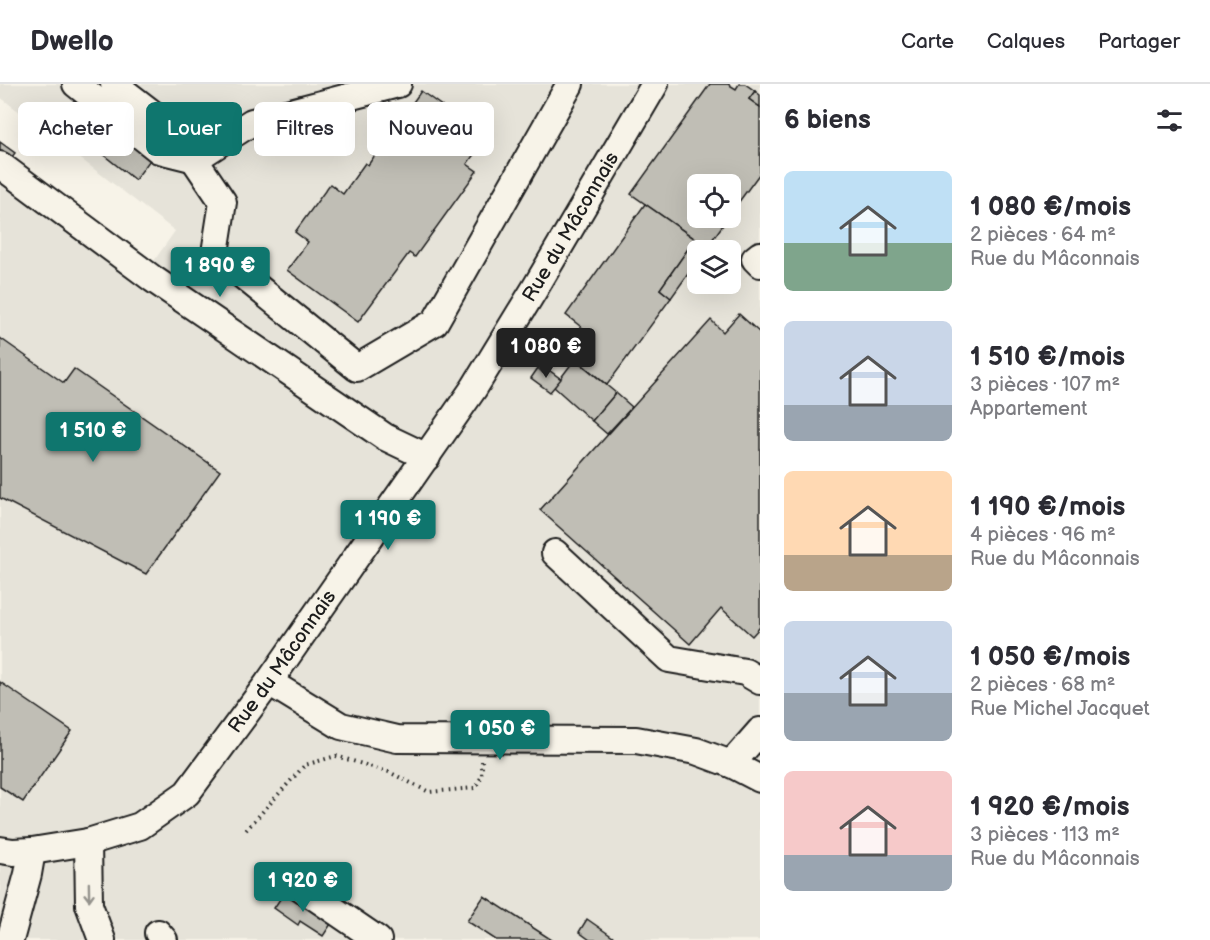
<!DOCTYPE html>
<html lang="fr">
<meta charset="utf-8">
<style>
:root{--surface:#fff;--page:#f7f7f7;--text:#2b2b33;--muted:#7c7c81;--line:#e1e1e2;--accent:#0f766e}
body{margin:0;font-family:"Balsamiq Sans",sans-serif;background:var(--page);color:var(--text);height:100vh;display:flex;flex-direction:column;font-size:22px;white-space:nowrap}
*{box-sizing:border-box;margin:0}
p{font-size:20px;color:var(--muted)}
.icon{flex:none;width:33px;height:33px;fill:none;stroke:currentColor;stroke-width:2;stroke-linecap:round;stroke-linejoin:round}
.map{position:relative;flex:1;overflow:hidden}
.details{display:flex;flex-direction:column;background:var(--surface);width:450px}
.details>*{flex:none}
.hud{position:absolute;left:18px;top:18px;width:570px;height:54px;display:flex;gap:12px}
.controls{position:absolute;left:687px;top:90px;display:grid;gap:12px}
.controls a{display:grid;place-items:center;width:54px;height:54px;border-radius:9px;background:var(--surface);box-shadow:0 6px 24px #0002;font-size:30px}
.price{position:absolute;translate:-50% -51px;padding:0 14px;border-radius:6px;background:var(--accent);color:#fff;font-size:20px;line-height:39px;filter:drop-shadow(0 2px 3px #0008)}
.price::after{content:'';position:absolute;left:50%;top:36px;width:18px;height:14px;margin-left:-9px;background:inherit;clip-path:polygon(0 0,100% 0,50% 100%)}
.price.on{background:#222;color:#fff}
ul{padding:0;list-style:none}
li{display:flex;align-items:center;gap:18px;height:150px;padding:0 24px}
li span{display:grid;place-items:center;flex:none;width:168px;height:120px;border-radius:9px;color:#555}
li>.icon{margin-inline-start:auto}
span .icon{width:72px;height:72px;fill:#fffc;stroke-width:1}
li b{font-size:26px}
h2{display:flex;justify-content:space-between;align-items:center;height:72px;padding:0 24px;font-size:26px}
.chip{padding:0 21px;border-radius:9px;background:var(--surface);box-shadow:0 6px 24px #0002;font-size:21px;line-height:54px}
.chip.on{background:var(--accent);color:#fff}
header{display:flex;align-items:center;gap:36px;box-sizing:border-box;height:84px;padding:0 30px;background:var(--surface);border-bottom:2px solid var(--line)}
header strong{font-size:28px}
nav{display:flex;gap:33px;margin-inline-start:auto;font-size:21px}
main{display:flex;flex:1;min-height:0}
.map>svg:first-child{display:block}
.built{fill:#e6e3d9;fill-rule:evenodd}
.building{fill:#c0beb5;stroke:#1c1c1c;stroke-width:1.5}
.lines{fill:none;stroke-linecap:round;stroke-linejoin:round}
.minor-casing{stroke:#1c1c1c;stroke-width:30}
.path{stroke:#1c1c1c;stroke-width:4;stroke-dasharray:1.5 4.5;stroke-linecap:butt}
.minor{stroke:#f7f3e8;stroke-width:26}
.oneway{stroke:#94928c}
.labels{text-anchor:middle;dominant-baseline:central;stroke-width:6;stroke-linejoin:round;paint-order:stroke}
.street-label{font-size:20px;fill:#1c1c1c;stroke:#f7f3e8}
</style>
<header>
<strong>Dwello</strong>
<nav><a>Carte</a><a>Calques</a><a>Partager</a></nav>
</header>
<main>
<div class="map">
<svg width="760" height="856" viewBox="0 0 760 856">
<rect width="100%" height="100%" fill="#f7f3e8"/>
<filter id="ink" filterUnits="userSpaceOnUse"><feTurbulence type="fractalNoise" baseFrequency=".0167" numOctaves="2"/><feDisplacementMap in="SourceGraphic" scale="12" xChannelSelector="R" yChannelSelector="G"/><feConvolveMatrix kernelMatrix="1 2 1 2 8 2 1 2 1" color-interpolation-filters="sRGB"/></filter>
<g filter="url(#ink)">
<path class="built" d="M0,0H760V856H0V93L149,184L175,147L0,13ZM698,100H730V134H698ZM698,166H730V200H698Z"/>
<g class="building">
<polygon points="710,0 728,0 736,5 739,0 745,0 755,7 749,15 760,23 760,89 730,130 730,100 698,100 698,134 728,134 707,163 631,110"/>
<polygon points="421,7 486,54 467,80 477,87 415,173 409,169 358,238 287,186 308,158 295,148 330,100 343,110 365,79 368,81"/>
<polygon points="755,7 760,11 760,23 749,15"/>
<polygon points="115,48 150,76 135,96 100,68"/>
<polygon points="0,58 15,69 8,78 0,72"/>
<polygon points="645,120 695,155 660,205 671,214 607,301 571,271 589,249 566,231"/>
<polygon points="695,155 707,163 705,166 698,166 698,176 671,214 660,205"/>
<polygon points="739,230 760,249 760,543 752,552 721,524 690,560 540,426 711,236 723,248"/>
<polygon points="0,254 64,299 74,285 220,387 146,490 0,414"/>
<polygon points="575,275 616,309 592,337 554,303"/>
<polygon points="538,284 543,289 546,284 561,295 550,308 531,294"/>
<polygon points="616,309 632,323 607,350 592,337"/>
<polygon points="0,598 72,647 23,718 0,703"/>
<polygon points="286,806 333,837 323,852 300,837 298,841 274,824"/>
<polygon points="484,812 552,856 496,856 467,837"/>
<polygon points="587,835 617,856 590,856 579,848"/>
</g>
<g class="lines">
<g class="minor-casing">
<g id="minor">
<polyline points="76,0 159,66 195,75 252,38 398,0"/>
<polyline points="114,0 175,47 223,118 215,169 357,284 435,238 570,0"/>
<polyline points="0,81 153,195 385,353 427,373"/>
<polyline points="760,171 755,175 760,180"/>
<polyline points="555,469 669,575 745,588 760,597"/>
<polyline points="269,598 341,642 397,655 636,656 696,667 731,680 760,695"/>
<polyline points="731,680 760,647"/>
<polyline points="88,758 89,821 102,856"/>
<path id="s1" d="M0,766L13,768L32,767L88,758L140,742L187,709L269,598L474,304L534,206L655,0"/>
<polyline points="293,798 378,856"/>
<polyline points="158,849 164,856"/>
<polyline points="10,856 28,790 32,767"/>
</g>
</g>
<polyline class="path" points="246,746 305,681 336,672 389,688 429,708 475,704 482,692 482,677"/>
<use href="#minor" class="minor"/>
</g>
<defs><path id="oneway-shaft" d="M-6 0H5M1.5-3L5.5 0L1.5 3" fill="none" stroke-width="1.6" stroke-linecap="round" stroke-linejoin="round" transform="scale(1.5)"/></defs>
<use class="oneway" href="#oneway-shaft" transform="translate(89 808) rotate(89)"/>
</g>
<g class="labels">
<g class="street-label">
<text stroke="none"><textPath href="#s1" startOffset="885">Rue du Mâconnais</textPath></text>
<text stroke="none"><textPath href="#s1" startOffset="363">Rue du Mâconnais</textPath></text>
</g>
</g>
</svg>
<div class="controls">
<a><svg class="icon" aria-label="locate" viewBox="0 0 24 24"><circle cx="12" cy="12" r="6"/><path d="M12 2v4M12 18v4M2 12h4M18 12h4"/></svg></a>
<a><svg class="icon" aria-label="layers" viewBox="0 0 24 24"><path d="M12 4l9 5-9 5-9-5zM3 14l9 5 9-5"/></svg></a>
</div>
<b class="price" style="left:220px;top:214px">1 890 €</b>
<b class="price on" style="left:546px;top:295px">1 080 €</b>
<b class="price" style="left:93px;top:379px">1 510 €</b>
<b class="price" style="left:388px;top:467px">1 190 €</b>
<b class="price" style="left:500px;top:677px">1 050 €</b>
<b class="price" style="left:303px;top:829px">1 920 €</b>
<div class="hud">
<a class="chip">Acheter</a>
<a class="chip on">Louer</a>
<a class="chip">Filtres</a>
<a class="chip">Nouveau</a>
</div>
</div>
<section class="details">
<h2>6 biens<svg class="icon" aria-label="filters" viewBox="0 0 24 24"><path d="M4 7h16M4 17h16"/><circle cx="9" cy="7" r="2"/><circle cx="15" cy="17" r="2"/></svg></h2>
<ul>
<li><span style="background:linear-gradient(#bfe0f5 60%,#7fa58c 0)"><svg class="icon" aria-label="home" viewBox="0 0 24 24"><path d="M3 11l9-7 9 7M6 9v11h12V9"/></svg></span><div><b>1 080 €/mois</b><p>2 pièces · 64 m²</p><p>Rue du Mâconnais</p></div></li>
<li><span style="background:linear-gradient(#c9d6e8 70%,#9aa5b1 0)"><svg class="icon" aria-label="home" viewBox="0 0 24 24"><path d="M3 11l9-7 9 7M6 9v11h12V9"/></svg></span><div><b>1 510 €/mois</b><p>3 pièces · 107 m²</p><p>Appartement</p></div></li>
<li><span style="background:linear-gradient(#ffd9b3 70%,#b9a48a 0)"><svg class="icon" aria-label="home" viewBox="0 0 24 24"><path d="M3 11l9-7 9 7M6 9v11h12V9"/></svg></span><div><b>1 190 €/mois</b><p>4 pièces · 96 m²</p><p>Rue du Mâconnais</p></div></li>
<li><span style="background:linear-gradient(#c9d6e8 60%,#9aa5b1 0)"><svg class="icon" aria-label="home" viewBox="0 0 24 24"><path d="M3 11l9-7 9 7M6 9v11h12V9"/></svg></span><div><b>1 050 €/mois</b><p>2 pièces · 68 m²</p><p>Rue Michel Jacquet</p></div></li>
<li><span style="background:linear-gradient(#f6c9c9 70%,#9aa5b1 0)"><svg class="icon" aria-label="home" viewBox="0 0 24 24"><path d="M3 11l9-7 9 7M6 9v11h12V9"/></svg></span><div><b>1 920 €/mois</b><p>3 pièces · 113 m²</p><p>Rue du Mâconnais</p></div></li>
</ul>
</section>
</main>
